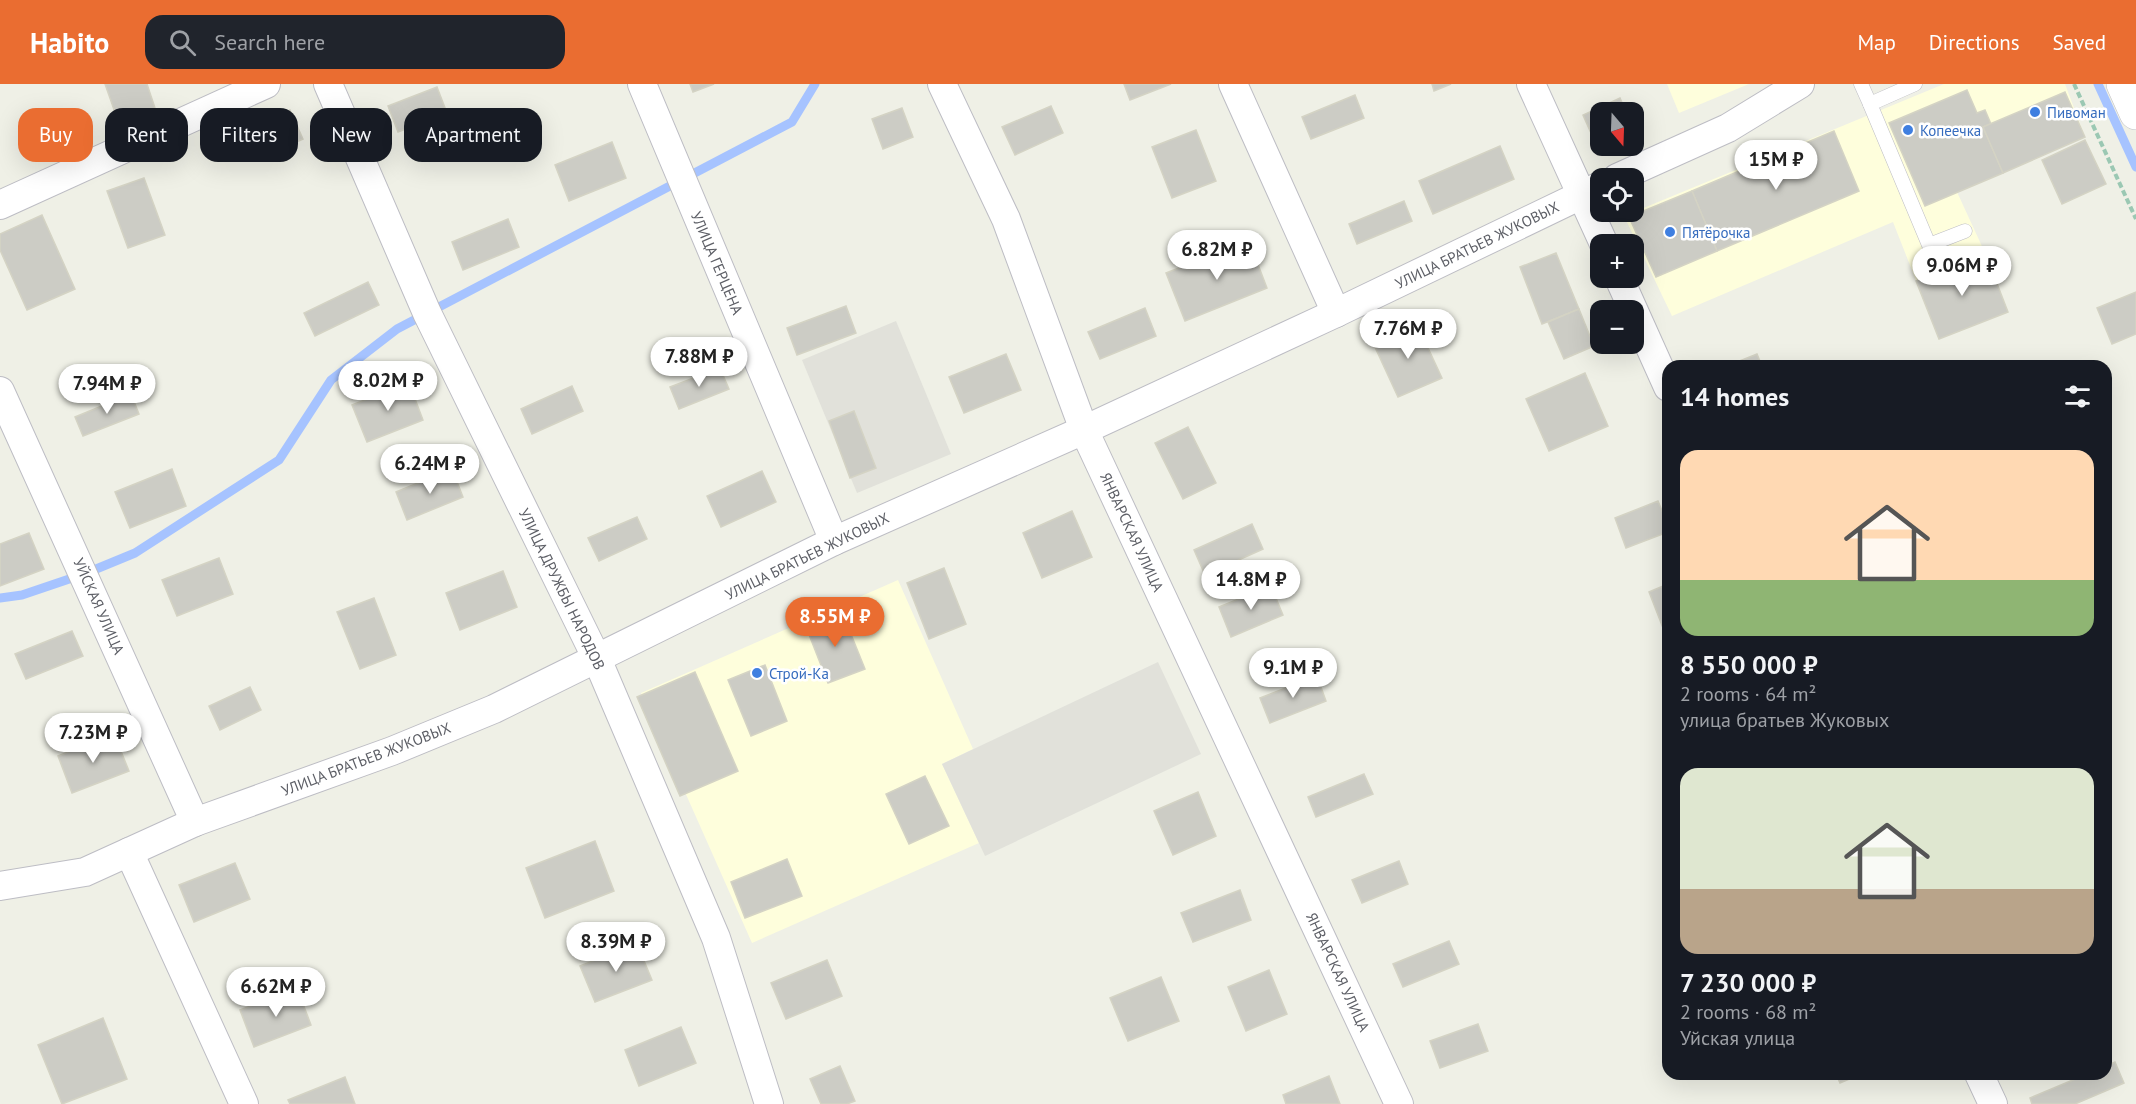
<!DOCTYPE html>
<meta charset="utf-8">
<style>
:root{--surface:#171b24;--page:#20242c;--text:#f1f3f6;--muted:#9ea1a6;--accent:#ea6d31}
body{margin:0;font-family:"PT Sans",sans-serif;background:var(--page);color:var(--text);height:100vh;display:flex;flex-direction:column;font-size:22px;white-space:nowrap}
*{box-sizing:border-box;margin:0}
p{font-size:20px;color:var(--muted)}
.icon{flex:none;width:33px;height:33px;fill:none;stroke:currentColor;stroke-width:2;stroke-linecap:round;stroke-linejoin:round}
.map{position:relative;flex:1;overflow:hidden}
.sheet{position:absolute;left:1662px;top:276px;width:450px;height:720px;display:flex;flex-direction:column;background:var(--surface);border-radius:18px;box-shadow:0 6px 24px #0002}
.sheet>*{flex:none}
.top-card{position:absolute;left:18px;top:24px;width:570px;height:54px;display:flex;gap:12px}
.needle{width:39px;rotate:161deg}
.tools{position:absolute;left:1590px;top:18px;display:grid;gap:12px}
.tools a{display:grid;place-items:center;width:54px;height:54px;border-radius:12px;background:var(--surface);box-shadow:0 6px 24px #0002;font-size:30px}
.price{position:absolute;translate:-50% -51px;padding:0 14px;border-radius:21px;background:#fff;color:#222;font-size:20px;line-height:39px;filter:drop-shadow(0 2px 3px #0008)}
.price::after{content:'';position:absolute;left:50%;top:36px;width:18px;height:14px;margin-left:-9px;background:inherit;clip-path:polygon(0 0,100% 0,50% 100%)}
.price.active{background:var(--accent);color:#fff}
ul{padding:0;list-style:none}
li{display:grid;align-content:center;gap:12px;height:318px;padding:0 18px}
li span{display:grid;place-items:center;height:186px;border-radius:18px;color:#555}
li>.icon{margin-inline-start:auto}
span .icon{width:108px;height:108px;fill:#fffc;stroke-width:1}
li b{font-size:26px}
h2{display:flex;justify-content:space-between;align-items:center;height:72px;padding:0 18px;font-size:26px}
.tag{padding:0 21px;border-radius:18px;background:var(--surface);box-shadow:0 6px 24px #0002;font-size:21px;line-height:54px}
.tag.active{background:var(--accent);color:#fff}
header{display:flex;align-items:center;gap:36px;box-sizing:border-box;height:84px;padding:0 30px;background:var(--accent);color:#fff}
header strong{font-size:28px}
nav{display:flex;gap:33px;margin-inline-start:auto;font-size:21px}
.search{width:420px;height:54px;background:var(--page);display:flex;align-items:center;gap:15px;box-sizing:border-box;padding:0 21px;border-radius:18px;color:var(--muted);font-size:22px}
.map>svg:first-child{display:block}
.commercial{fill:#fefedc}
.industrial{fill:#e1e1da}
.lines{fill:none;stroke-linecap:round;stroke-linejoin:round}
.stream{stroke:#a6c3ff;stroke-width:9}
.building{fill:#ccccc5;stroke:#d4d3c4;stroke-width:1.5}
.lane-casing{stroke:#bdbdc4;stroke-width:15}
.street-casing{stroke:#bdbdc4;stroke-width:30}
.secondary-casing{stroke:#bebfc6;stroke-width:34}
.path{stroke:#9bc8b3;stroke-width:4;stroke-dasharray:6 3;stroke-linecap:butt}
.lane{stroke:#fff;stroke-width:14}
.street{stroke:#fff;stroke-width:28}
.secondary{stroke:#fff;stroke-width:33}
.shop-dot{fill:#3f7fe0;stroke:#fff;stroke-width:2}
.labels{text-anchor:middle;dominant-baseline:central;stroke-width:5;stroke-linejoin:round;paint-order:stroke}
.shop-label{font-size:15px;fill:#366cbe;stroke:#fff;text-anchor:start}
.street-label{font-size:15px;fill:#5d5f66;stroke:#fff}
</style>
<header>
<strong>Habito</strong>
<div class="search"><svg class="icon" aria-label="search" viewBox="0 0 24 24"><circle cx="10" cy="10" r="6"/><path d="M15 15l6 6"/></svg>Search here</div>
<nav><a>Map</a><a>Directions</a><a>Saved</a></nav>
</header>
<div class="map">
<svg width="2136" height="1020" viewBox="0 0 2136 1020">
<rect width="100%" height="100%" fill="#eff0e6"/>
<g class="commercial">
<polygon points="1667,0 1749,0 1679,29"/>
<polygon points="1944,0 2065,0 2085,53 1957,108 1986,171 2008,228 1939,255 1893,138 1672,232 1624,132"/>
<polygon points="898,496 973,665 942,680 979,759 752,859 641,609"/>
</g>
<g class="industrial">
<polygon points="896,237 951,370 857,409 802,276"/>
<polygon points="1158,578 1201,670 985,772 942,680"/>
</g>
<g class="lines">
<g class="stream">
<polyline points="2098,0 2136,83"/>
<polyline points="0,514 22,511 84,490 135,469 279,376 331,296 397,245 792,38 815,0"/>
</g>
</g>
<g class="building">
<polygon points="105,0 147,0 155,24 118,37"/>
<polygon points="690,0 714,0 693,8"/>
<polygon points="1124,0 1171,0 1130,16"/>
<polygon points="1432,0 1451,0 1434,7"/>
<polygon points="437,3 447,29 398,48 388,22"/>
<polygon points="1967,6 1977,29 1985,26 1991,40 1983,43 2003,89 1925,122 1889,39"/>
<polygon points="2065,8 2085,53 2003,89 1983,43"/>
<polygon points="1355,11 1364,34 1311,55 1302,33"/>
<polygon points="1620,14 1626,28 1600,28 1600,56 1595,58 1583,31"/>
<polygon points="1051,22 1063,49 1015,71 1002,43"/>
<polygon points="902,24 913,53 883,65 872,35"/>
<polygon points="290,26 303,55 253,77 240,48"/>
<polygon points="1196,46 1216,97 1172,114 1152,63"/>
<polygon points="1834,47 1859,107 1717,167 1692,107"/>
<polygon points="2085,56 2106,100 2062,120 2042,76"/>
<polygon points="612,58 626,94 569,117 555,81"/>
<polygon points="1500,62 1514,95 1433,130 1419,97"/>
<polygon points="144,94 165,151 128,164 107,107"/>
<polygon points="1692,107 1717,167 1656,193 1629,133"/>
<polygon points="1404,117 1412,137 1357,160 1349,140"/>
<polygon points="42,131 75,205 27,226 0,166 0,150"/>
<polygon points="508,135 519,163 463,186 452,158"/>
<polygon points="1249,157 1267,204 1185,237 1166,189"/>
<polygon points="1556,169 1579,225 1542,240 1520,183"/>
<polygon points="1986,171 2008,228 1939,255 1916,197"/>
<polygon points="368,198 379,221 315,252 304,229"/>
<polygon points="2136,208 2136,250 2112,260 2097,224"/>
<polygon points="846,222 856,249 797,271 787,244"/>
<polygon points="1145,224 1156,252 1100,275 1088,248"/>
<polygon points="1579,225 1594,262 1564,275 1548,238"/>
<polygon points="1417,240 1442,294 1398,313 1373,259"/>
<polygon points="1006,270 1021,306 964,329 949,293"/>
<polygon points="1757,270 1762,282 1727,282"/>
<polygon points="720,284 729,305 679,325 670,303"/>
<polygon points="1585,289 1608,342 1549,367 1526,315"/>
<polygon points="409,299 423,336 367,358 352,321"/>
<polygon points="572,302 583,327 532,350 521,325"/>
<polygon points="131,310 139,330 83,352 75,333"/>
<polygon points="854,327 876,384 850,394 829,337"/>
<polygon points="1188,343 1216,399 1183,415 1155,359"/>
<polygon points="172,385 186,422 130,444 115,408"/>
<polygon points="452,385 463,413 407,436 396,408"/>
<polygon points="762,387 776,418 721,443 707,412"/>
<polygon points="1658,417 1668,441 1668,448 1626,464 1615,434"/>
<polygon points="1072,427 1092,473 1042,494 1023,449"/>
<polygon points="637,433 647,455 599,477 588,454"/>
<polygon points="1252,440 1263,465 1205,491 1194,466"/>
<polygon points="29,449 44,485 0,502 0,460"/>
<polygon points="219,474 233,510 177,532 162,496"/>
<polygon points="944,484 966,540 929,555 907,499"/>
<polygon points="503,487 517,523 460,546 446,509"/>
<polygon points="1668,500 1668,542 1663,544 1649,508"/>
<polygon points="1271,502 1283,531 1231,553 1219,523"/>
<polygon points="374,514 396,571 360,585 337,528"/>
<polygon points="842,528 865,585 828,599 806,543"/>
<polygon points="72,547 83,572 26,595 15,570"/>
<polygon points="765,581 787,637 751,652 728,596"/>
<polygon points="695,588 738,687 680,712 637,613"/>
<polygon points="1317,592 1326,617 1270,639 1260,614"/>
<polygon points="250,603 261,626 220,646 209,622"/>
<polygon points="114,650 129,687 72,709 58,672"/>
<polygon points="1364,690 1373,710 1316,733 1308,713"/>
<polygon points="925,692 949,742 909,760 886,710"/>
<polygon points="1198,708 1216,752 1173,771 1154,727"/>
<polygon points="595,757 614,807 545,834 526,784"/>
<polygon points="787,775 802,812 745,834 731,798"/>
<polygon points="1399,777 1408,800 1362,819 1352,796"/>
<polygon points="235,779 250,815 194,838 179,801"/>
<polygon points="1240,806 1251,836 1193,858 1181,829"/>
<polygon points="1449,857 1459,880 1403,903 1393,880"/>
<polygon points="637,860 652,896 595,918 580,882"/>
<polygon points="827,876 842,912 786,935 771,899"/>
<polygon points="1269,886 1287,930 1246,947 1228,903"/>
<polygon points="1161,893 1179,937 1128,957 1110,914"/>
<polygon points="297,904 311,941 254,963 240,926"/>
<polygon points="103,934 127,995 62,1020 38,961"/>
<polygon points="1478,940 1488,967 1440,984 1430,957"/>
<polygon points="681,943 696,979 639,1002 625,966"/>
<polygon points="2115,978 2124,999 2075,1020 2032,1020 2030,1014 2087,990 2106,990 2106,982"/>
<polygon points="840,982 855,1017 847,1020 821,1020 810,995"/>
<polygon points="1836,990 1861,990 1840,999"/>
<polygon points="1329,992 1340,1020 1286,1020 1283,1011"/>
<polygon points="345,993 355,1020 290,1020 288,1016"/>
</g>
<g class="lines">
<g class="lane-casing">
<g id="lane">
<polyline points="1861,0 1870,20 1915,0"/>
<polyline points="1870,20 1929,161 1965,147"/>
</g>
</g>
<g class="street-casing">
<g id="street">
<polyline points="328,0 427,229 597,575 716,854 769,1020"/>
<polyline points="642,0 834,457"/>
<polyline points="942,0 1006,135 1084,346 1399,1020"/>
<polyline points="1233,0 1336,229"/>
<polyline points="1531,0 1604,160"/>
<polyline points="1617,94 1728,44 1800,0"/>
<polyline points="0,121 266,0"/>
<polyline points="1619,194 1668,303"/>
<polyline points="0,307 195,738"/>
<polyline points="129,768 244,1020"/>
<polyline points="0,802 85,788 195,738 392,667 494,625 834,457 1084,346 1336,229 1600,102"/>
<polyline points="1979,990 1993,1020"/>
</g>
</g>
<g class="secondary-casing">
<polyline id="secondary" points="2123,0 2136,29"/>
</g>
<polyline class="path" points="2074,0 2136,135"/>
<use href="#lane" class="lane"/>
<use href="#street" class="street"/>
<use href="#secondary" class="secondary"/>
</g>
<g class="shop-dot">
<circle cx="2035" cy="28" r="6"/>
<circle cx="1908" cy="46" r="6"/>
<circle cx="1670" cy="148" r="6"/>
<circle cx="757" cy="589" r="6"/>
</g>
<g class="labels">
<g class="shop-label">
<text x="2047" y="28">Пивоман</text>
<text x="1920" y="46">Копеечка</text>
<text x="1682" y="148">Пятёрочка</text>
<text x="769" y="589">Строй-Ка</text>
</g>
<g class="street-label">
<text transform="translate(1477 161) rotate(-26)">УЛИЦА БРАТЬЕВ ЖУКОВЫХ</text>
<text transform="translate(717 179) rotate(67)">УЛИЦА ГЕРЦЕНА</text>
<text transform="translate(1132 448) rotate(65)">ЯНВАРСКАЯ УЛИЦА</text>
<text transform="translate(807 472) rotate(-26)">УЛИЦА БРАТЬЕВ ЖУКОВЫХ</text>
<text transform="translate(562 505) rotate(64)">УЛИЦА ДРУЖБЫ НАРОДОВ</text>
<text transform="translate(99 522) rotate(66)">УЙСКАЯ УЛИЦА</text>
<text transform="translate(366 675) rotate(-21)">УЛИЦА БРАТЬЕВ ЖУКОВЫХ</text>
<text transform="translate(1338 888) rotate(65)">ЯНВАРСКАЯ УЛИЦА</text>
</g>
</g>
</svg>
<div class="tools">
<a><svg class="needle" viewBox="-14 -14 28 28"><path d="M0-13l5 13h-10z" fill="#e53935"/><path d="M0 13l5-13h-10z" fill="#9ea1a6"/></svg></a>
<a><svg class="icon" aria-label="locate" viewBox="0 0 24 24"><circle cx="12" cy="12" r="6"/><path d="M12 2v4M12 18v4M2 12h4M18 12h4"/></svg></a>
<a>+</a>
<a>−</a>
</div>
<b class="price" style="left:1776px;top:107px">15M ₽</b>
<b class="price" style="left:1217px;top:197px">6.82M ₽</b>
<b class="price" style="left:1962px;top:213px">9.06M ₽</b>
<b class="price" style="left:1408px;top:276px">7.76M ₽</b>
<b class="price" style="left:699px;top:304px">7.88M ₽</b>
<b class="price" style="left:388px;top:328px">8.02M ₽</b>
<b class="price" style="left:107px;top:331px">7.94M ₽</b>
<b class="price" style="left:430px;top:411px">6.24M ₽</b>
<b class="price" style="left:1251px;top:527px">14.8M ₽</b>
<b class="price active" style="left:835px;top:564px">8.55M ₽</b>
<b class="price" style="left:1293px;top:615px">9.1M ₽</b>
<b class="price" style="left:93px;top:680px">7.23M ₽</b>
<b class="price" style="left:616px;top:889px">8.39M ₽</b>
<b class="price" style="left:276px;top:934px">6.62M ₽</b>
<div class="top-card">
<a class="tag active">Buy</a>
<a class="tag">Rent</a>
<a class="tag">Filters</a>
<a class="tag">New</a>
<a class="tag">Apartment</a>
</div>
<section class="sheet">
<h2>14 homes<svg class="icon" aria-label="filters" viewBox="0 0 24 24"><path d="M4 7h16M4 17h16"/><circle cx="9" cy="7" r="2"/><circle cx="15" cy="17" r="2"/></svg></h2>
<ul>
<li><span style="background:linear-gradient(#ffd9b3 70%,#8fb573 0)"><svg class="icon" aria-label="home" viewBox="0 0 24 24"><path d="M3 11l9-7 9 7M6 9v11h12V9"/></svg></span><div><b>8 550 000 ₽</b><p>2 rooms · 64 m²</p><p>улица братьев Жуковых</p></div></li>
<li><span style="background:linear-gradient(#dfe7d0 65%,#b9a48a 0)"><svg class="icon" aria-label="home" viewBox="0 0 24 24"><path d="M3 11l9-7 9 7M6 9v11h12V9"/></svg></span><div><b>7 230 000 ₽</b><p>2 rooms · 68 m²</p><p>Уйская улица</p></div></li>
</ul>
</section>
</div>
